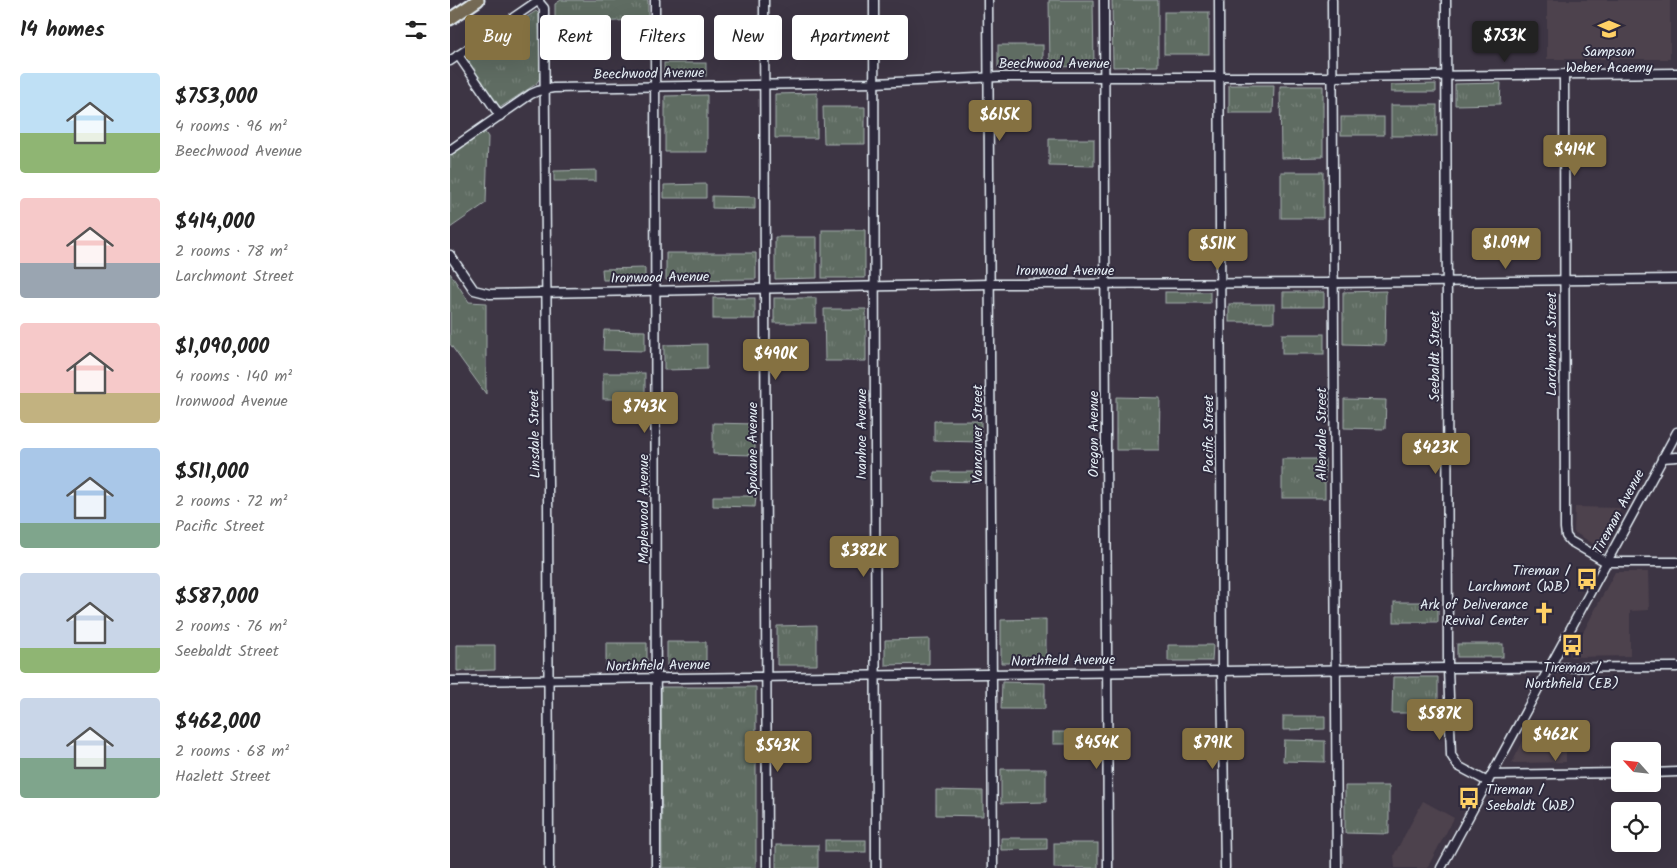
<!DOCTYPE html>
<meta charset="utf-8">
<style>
:root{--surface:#fff;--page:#f2f2f2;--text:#222;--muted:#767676;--accent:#857141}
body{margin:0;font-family:Kalam,sans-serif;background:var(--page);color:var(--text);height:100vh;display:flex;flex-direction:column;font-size:19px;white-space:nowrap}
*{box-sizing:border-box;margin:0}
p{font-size:16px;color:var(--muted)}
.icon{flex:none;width:28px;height:28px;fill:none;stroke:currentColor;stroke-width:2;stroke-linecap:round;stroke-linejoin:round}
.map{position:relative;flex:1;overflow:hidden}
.panel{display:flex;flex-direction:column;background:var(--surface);width:450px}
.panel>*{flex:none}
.top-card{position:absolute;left:15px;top:15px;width:475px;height:45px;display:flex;gap:10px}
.needle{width:32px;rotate:297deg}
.buttons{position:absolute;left:1161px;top:742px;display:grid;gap:10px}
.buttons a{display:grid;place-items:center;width:50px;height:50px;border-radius:5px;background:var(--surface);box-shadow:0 5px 20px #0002;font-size:25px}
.price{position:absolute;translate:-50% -42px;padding:0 11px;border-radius:5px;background:var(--accent);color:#fff;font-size:16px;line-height:32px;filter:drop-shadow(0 1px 2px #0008)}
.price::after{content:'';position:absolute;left:50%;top:30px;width:15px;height:11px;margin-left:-8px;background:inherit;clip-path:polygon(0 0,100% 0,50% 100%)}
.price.current{background:#222;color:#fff}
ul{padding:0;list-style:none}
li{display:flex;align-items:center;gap:15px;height:125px;padding:0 20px}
li span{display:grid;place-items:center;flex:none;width:140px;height:100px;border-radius:5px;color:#555}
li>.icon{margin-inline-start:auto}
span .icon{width:60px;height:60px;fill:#fffc;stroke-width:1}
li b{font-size:21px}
h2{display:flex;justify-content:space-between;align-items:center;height:60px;padding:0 20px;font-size:21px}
.chip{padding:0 18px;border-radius:5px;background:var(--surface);box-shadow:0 5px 20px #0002;font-size:18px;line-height:45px}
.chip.current{background:var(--accent);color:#fff}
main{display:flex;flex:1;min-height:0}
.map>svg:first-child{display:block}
.built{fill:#4e424d}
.grass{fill:url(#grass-tufts);stroke:#a4aead}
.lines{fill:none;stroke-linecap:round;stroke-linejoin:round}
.minor-casing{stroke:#e8f1f8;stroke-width:11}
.highway-casing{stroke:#e8f1f8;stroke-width:15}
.minor{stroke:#2f2a3d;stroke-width:8}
.highway{stroke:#746b55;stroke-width:11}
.labels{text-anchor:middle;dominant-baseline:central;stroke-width:4;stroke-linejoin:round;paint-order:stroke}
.poi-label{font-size:14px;fill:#e8f1f8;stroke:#2f2a3d}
.street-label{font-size:14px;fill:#e8f1f8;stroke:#2f2a3d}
</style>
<main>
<section class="panel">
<h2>14 homes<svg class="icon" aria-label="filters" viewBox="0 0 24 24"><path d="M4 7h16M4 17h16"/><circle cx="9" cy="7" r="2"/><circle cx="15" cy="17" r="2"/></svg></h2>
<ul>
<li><span style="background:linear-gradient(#bfe0f5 60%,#8fb573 0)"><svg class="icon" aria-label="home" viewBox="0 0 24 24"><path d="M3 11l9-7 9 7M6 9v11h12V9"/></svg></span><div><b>$753,000</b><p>4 rooms · 96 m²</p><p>Beechwood Avenue</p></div></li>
<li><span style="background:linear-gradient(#f6c9c9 65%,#9aa5b1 0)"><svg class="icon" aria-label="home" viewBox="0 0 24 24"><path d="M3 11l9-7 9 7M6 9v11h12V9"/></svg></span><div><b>$414,000</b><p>2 rooms · 78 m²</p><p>Larchmont Street</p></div></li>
<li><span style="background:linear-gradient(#f6c9c9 70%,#c2b280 0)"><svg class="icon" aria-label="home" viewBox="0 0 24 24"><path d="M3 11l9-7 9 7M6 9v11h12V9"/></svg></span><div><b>$1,090,000</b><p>4 rooms · 140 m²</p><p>Ironwood Avenue</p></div></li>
<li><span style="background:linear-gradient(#a9c7e8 75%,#7fa58c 0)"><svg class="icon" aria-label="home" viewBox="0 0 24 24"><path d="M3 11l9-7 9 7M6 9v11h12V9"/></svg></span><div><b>$511,000</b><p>2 rooms · 72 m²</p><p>Pacific Street</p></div></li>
<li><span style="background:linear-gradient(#c9d6e8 75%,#8fb573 0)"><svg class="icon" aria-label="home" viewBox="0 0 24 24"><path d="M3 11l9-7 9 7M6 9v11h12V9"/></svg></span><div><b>$587,000</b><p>2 rooms · 76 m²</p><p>Seebaldt Street</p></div></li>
<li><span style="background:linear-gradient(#c9d6e8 60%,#7fa58c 0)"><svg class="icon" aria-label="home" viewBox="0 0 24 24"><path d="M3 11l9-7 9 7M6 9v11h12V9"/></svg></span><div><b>$462,000</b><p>2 rooms · 68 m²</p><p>Hazlett Street</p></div></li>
</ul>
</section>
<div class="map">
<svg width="1227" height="868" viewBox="0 0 1227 868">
<defs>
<pattern id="grass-tufts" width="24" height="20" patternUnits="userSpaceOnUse" patternTransform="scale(1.25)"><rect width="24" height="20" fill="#5f6c62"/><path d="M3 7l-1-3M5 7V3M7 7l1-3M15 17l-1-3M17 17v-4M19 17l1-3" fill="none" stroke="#768179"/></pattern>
</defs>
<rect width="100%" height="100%" fill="#3d3544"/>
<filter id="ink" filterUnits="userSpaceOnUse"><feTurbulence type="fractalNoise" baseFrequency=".02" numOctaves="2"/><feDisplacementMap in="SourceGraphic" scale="10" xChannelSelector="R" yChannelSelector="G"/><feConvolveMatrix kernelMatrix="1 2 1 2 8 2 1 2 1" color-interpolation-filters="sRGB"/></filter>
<g filter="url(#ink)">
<g class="built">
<rect x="1097" y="0" width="123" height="59"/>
<polygon points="1125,507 1171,508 1150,548 1124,532"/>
<polygon points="1165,572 1198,572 1199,610 1180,611 1180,656 1120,657"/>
<polygon points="1078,731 1116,731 1116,762 1062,763"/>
<polygon points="973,801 1004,818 977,868 945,868 944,855"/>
</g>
<g class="grass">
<polygon points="111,0 198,0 198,19 105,25 105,4"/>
<polygon points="599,0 643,0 644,66 600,67"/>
<polygon points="662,0 708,0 708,66 663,67"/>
<polygon points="86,11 90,15 90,78 86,84 51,107 47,105 15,58"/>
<rect x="714" y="12" width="45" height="42"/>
<rect x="548" y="45" width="45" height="22"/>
<rect x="214" y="63" width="42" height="13"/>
<polygon points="1051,83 1050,104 1005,105 1005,84"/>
<polygon points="986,84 986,92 941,92 941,85"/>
<polygon points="779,85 824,85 823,113 779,113"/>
<polygon points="830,86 873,86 873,157 831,158"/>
<polygon points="367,93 367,138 325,138 325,94"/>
<polygon points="257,95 257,152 215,152 215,96"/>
<rect x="941" y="105" width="46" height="31"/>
<polygon points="373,107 415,107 415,144 374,144"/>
<rect x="891" y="117" width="43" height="18"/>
<polygon points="34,131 38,137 36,203 0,228 0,154"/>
<polygon points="599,139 644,139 644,166 599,165"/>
<polygon points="146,170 146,181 104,181 104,171"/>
<rect x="831" y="172" width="42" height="46"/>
<polygon points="256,184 256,198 214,198 214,185"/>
<polygon points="262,196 305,197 305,209 262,208"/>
<rect x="372" y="230" width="43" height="48"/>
<polygon points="325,237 367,237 367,278 325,279"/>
<polygon points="216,253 306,253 306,279 216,280"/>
<polygon points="195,268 195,280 153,280 152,269"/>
<polygon points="0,273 19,302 36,303 36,394 0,344"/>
<polygon points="936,291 935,345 893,344 893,292"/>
<rect x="715" y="292" width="45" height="11"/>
<polygon points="874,292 874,307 833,307 833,292"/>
<rect x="263" y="298" width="42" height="21"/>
<rect x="324" y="298" width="42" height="25"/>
<rect x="779" y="304" width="45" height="18"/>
<polygon points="374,309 416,309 416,361 375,361"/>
<polygon points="154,330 195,331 195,351 153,350"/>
<rect x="832" y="334" width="42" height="20"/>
<polygon points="257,344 257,369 214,370 214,345"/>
<rect x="153" y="373" width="42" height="26"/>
<polygon points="666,397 710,398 709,450 666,450"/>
<polygon points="894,399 936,400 935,429 894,428"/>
<polygon points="484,421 531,421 531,442 484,441"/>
<polygon points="263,423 305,424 305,455 263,454"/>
<rect x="832" y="459" width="43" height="39"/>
<polygon points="484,472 531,472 531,482 484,481"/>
<polygon points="263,496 306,496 305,507 263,506"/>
<rect x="944" y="602" width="44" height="20"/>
<polygon points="596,619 596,663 551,663 551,620"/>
<polygon points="367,625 367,665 327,665 327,626"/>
<polygon points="479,639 479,664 435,665 435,640"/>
<polygon points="217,642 256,642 256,667 217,668"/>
<polygon points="156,643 197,643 197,667 156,668"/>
<rect x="1007" y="644" width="46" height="13"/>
<polygon points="7,645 45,645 45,670 7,671"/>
<polygon points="718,645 763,645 762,661 718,661"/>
<polygon points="943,677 988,677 988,713 942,713"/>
<polygon points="552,682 595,683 595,709 551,709"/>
<polygon points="211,687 306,687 306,868 212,868"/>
<polygon points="833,716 875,716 875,729 833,730"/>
<rect x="603" y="732" width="45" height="12"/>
<polygon points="834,740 875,741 875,762 833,761"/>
<polygon points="551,769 596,769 596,802 551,803"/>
<polygon points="895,786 939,786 939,834 895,833"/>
<polygon points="486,790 533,791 533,816 486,815"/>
<polygon points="551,838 597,838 597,849 551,850"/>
<rect x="375" y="840" width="41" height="12"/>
<rect x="604" y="843" width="44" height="25"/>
<rect x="326" y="845" width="42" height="23"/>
</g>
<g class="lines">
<g class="minor-casing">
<g id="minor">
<polyline points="205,0 206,868"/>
<polyline points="314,0 317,868"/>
<polyline points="424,0 426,868"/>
<polyline points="538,0 543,868"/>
<polyline points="654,0 658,868"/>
<polyline points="769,0 772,671 775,868"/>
<polyline points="882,0 887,868"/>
<polyline points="996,0 998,668 1001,755 1008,766 1038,782"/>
<polyline points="88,1 94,8 98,486 99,868"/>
<polyline points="8,55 50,116"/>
<polyline points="0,61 89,0"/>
<polyline points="1114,74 1115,528 1116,536 1120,541 1156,562 1227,562"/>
<polyline points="0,150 81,94 88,91 103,88 425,83 548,77 883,77 1227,73"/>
<polyline points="0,255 24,290 40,294 540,284 884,283 1227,279"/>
<polyline points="1212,458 1227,457"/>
<polyline points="0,681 998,668 1227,667"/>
<polyline points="1202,773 1227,772"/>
<polyline points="1042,775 1170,773"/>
<polyline points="991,868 1227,432"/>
</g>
</g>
<g class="highway-casing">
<polyline id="highway" points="0,19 28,0"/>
</g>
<use href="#minor" class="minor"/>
<use href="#highway" class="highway"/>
</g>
</g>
<defs>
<g id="school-bare" transform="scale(1.725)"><path d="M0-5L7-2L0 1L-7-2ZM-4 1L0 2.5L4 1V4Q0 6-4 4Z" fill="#ffd166" stroke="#2f2a3d" stroke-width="2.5" paint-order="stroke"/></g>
<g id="bus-bare" transform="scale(1.725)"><path d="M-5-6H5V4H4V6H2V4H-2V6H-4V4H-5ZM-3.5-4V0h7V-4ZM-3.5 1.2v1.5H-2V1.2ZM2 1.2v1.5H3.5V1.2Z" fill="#ffd166" stroke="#2f2a3d" stroke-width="2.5" paint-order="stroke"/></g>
<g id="church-bare" transform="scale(1.725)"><path d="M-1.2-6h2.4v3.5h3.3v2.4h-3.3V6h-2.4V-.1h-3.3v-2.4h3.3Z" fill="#ffd166" stroke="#2f2a3d" stroke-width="2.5" paint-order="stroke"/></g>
</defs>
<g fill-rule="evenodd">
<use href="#school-bare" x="1159" y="29"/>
<use href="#bus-bare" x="1137" y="579"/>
<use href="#church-bare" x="1094" y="613"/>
<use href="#bus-bare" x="1122" y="645"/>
<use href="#bus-bare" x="1019" y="798"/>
</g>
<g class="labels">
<g class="poi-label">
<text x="1159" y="52">Sampson<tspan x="1159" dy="16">Weber Acaemy</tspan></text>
<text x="1120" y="571" text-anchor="end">Tireman /<tspan x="1120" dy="16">Larchmont (WB)</tspan></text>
<text x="1078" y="605" text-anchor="end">Ark of Deliverance<tspan x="1078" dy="16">Revival Center</tspan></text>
<text x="1122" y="668">Tireman /<tspan x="1122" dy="16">Northfield (EB)</tspan></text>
<text x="1036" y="790" text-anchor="start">Tireman /<tspan x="1036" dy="16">Seebaldt (WB)</tspan></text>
</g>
<g class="street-label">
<text x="604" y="64">Beechwood Avenue</text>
<text transform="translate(199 74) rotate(-1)">Beechwood Avenue</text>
<text x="615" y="271">Ironwood Avenue</text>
<text transform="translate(210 278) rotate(-1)">Ironwood Avenue</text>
<text transform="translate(1102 344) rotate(-90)">Larchmont Street</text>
<text transform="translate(985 356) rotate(-90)">Seebaldt Street</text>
<text transform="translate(85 434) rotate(-91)">Linsdale Street</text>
<text transform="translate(412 434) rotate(-90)">Ivanhoe Avenue</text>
<text transform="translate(528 434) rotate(-90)">Vancouver Street</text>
<text transform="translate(644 434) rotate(-90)">Oregon Avenue</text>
<text transform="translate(759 434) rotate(-90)">Pacific Street</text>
<text transform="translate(872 434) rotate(-90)">Allendale Street</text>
<text transform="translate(303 449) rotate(-90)">Spokane Avenue</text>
<text transform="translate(194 509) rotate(-90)">Maplewood Avenue</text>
<text transform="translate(1169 512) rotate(-62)">Tireman Avenue</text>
<text transform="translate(613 661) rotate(-1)">Northfield Avenue</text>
<text transform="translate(208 666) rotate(-1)">Northfield Avenue</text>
</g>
</g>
</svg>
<div class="buttons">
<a><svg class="needle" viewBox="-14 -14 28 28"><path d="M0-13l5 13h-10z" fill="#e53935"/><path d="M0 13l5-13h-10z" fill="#767676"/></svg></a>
<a><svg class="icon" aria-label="locate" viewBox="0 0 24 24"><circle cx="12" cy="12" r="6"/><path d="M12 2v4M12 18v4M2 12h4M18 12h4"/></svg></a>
</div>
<b class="price current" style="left:1055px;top:63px">$753K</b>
<b class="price" style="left:550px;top:142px">$615K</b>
<b class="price" style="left:1125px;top:177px">$414K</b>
<b class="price" style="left:1056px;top:270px">$1.09M</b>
<b class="price" style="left:768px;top:271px">$511K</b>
<b class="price" style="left:326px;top:381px">$490K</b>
<b class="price" style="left:195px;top:434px">$743K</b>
<b class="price" style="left:986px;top:475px">$423K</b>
<b class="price" style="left:414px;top:578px">$382K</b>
<b class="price" style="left:990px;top:741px">$587K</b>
<b class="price" style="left:1106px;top:762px">$462K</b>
<b class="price" style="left:647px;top:770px">$454K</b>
<b class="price" style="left:763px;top:770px">$791K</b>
<b class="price" style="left:328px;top:773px">$543K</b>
<div class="top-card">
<a class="chip current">Buy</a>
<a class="chip">Rent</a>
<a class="chip">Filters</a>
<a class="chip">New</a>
<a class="chip">Apartment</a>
</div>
</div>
</main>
